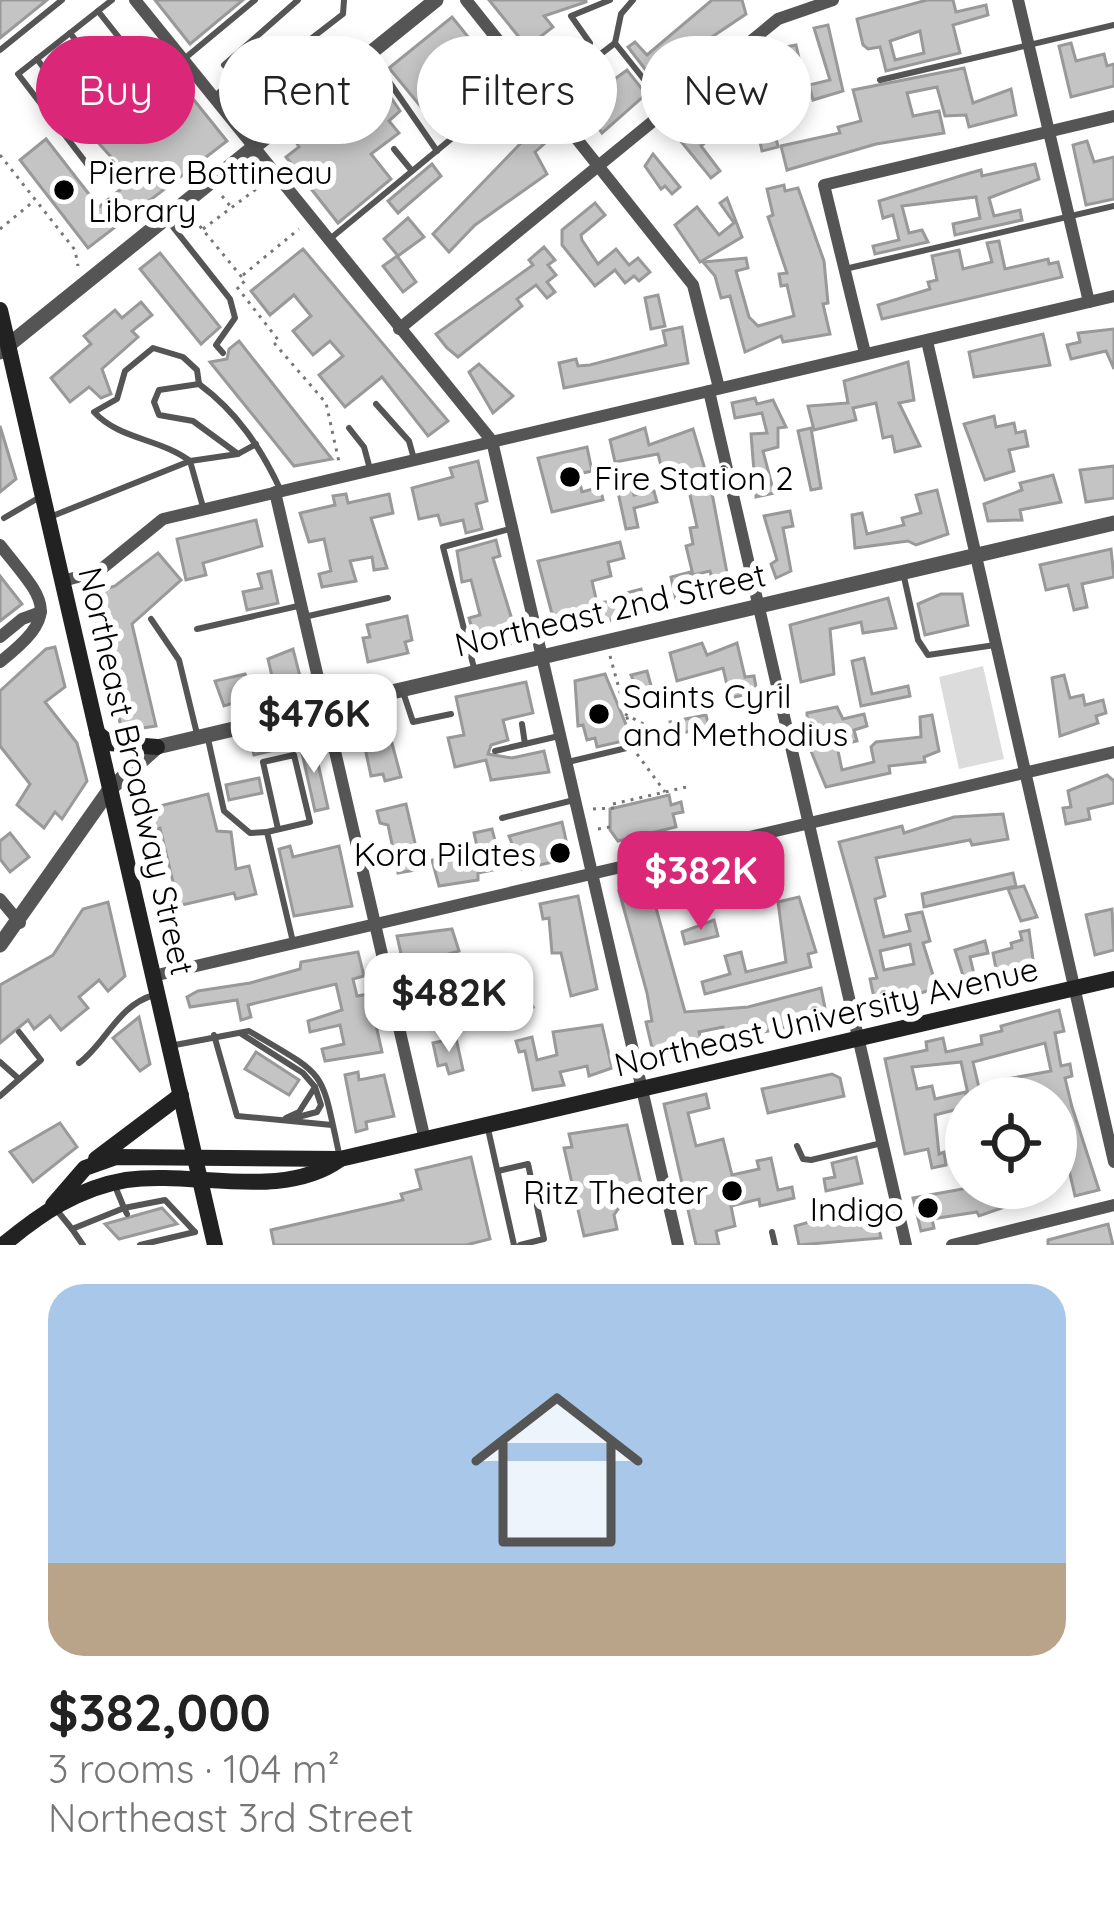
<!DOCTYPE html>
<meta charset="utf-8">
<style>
:root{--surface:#fff;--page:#f2f2f2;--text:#222;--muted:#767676;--accent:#db2777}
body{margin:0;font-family:Quicksand,sans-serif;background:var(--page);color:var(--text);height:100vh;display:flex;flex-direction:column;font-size:45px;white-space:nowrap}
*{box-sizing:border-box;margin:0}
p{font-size:39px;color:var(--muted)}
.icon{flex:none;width:66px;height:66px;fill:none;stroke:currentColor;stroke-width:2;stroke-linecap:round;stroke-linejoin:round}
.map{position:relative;height:1245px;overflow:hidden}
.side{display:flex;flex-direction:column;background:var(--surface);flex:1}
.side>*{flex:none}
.guide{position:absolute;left:36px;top:36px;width:1044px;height:108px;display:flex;gap:24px}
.buttons{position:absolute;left:945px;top:1077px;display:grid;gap:24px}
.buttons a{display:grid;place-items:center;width:132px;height:132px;border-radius:50%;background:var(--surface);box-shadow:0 6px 18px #0003;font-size:60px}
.price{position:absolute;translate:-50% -102px;padding:0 27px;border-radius:24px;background:#fff;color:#222;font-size:39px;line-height:78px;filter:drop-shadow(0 3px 6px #0008)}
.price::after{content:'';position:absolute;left:50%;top:72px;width:36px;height:27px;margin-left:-18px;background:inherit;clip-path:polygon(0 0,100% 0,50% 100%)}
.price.on{background:var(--accent);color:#fff}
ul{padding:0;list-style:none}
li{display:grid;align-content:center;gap:24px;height:636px;padding:0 48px}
li span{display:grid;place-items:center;height:372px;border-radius:36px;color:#555}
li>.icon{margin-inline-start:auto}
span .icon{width:216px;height:216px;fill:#fffc;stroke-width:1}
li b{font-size:51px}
.chip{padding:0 42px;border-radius:54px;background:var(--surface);box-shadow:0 6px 18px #0003;font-size:42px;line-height:108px}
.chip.on{background:var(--accent);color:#fff}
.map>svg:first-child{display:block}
.green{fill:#dcdcdc}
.building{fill:#c4c4c4;stroke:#999;stroke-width:3;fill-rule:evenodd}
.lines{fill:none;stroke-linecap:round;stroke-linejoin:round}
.path{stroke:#777;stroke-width:3;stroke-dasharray:3 6;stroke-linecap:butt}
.service{stroke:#555;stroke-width:6}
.minor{stroke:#555;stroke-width:12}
.tertiary{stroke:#555;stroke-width:15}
.secondary{stroke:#222;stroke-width:16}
.poi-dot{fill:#000;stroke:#fff;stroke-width:4.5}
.labels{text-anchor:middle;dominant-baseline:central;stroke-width:12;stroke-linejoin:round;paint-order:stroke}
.poi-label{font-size:33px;fill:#000;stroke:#fff;text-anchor:start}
.street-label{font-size:33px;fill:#000;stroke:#fff}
</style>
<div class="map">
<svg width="1114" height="1245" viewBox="0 0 1114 1245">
<rect width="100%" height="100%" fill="#fff"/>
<polygon class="green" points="983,666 1004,759 959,769 939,677"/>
<g class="building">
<polygon points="0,0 47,0 0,38"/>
<polygon points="155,0 243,0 190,44"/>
<polygon points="489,0 586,0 586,2 544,16 553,27 527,47"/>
<polygon points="712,0 742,0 746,14 697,47 658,86 628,47 635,42 647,55"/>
<path d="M927,0H953L956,12L986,5L988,15L953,25L960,53L886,71L880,47L868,49L863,45L857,19ZM920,31L924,53L895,60L890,41Z"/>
<polygon points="452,17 506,84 444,135 389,68"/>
<polygon points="828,25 843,91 813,100 809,85 830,80 814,28"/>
<polygon points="1071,43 1076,61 1104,54 1107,66 1114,64 1114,86 1071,97 1059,46"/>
<polygon points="796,45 801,67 783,71 786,88 776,90 764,62 784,57 781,48"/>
<polygon points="165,64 227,141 88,248 20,160 46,139 99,207 132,180 65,106 74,98 62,84 75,74 106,112"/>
<polygon points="599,65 612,81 627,70 646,94 602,133 570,87"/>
<polygon points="964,68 973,103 1011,89 1016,115 969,127 966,115 945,116 937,87 907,93 913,116 939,111 944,133 876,144 787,170 781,146 840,133 838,127 861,121 853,90"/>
<polygon points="377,77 400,111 389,121 399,133 371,154 391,179 338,223 286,157 299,147 296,142"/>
<polygon points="750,94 752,103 779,96 782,108 770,111 778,147 762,151 755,119 718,122 715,102"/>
<polygon points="514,97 544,144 535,152 547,174 475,225 449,252 433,234 521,143 506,124 488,136 480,125"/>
<polygon points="699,110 717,132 701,146 720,171 711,178 675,134"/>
<polygon points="1087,141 1094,162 1114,157 1114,199 1086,205 1073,145"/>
<polygon points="653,154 680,187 672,194 665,186 661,189 645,166"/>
<polygon points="432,164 441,176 398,213 388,201"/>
<polygon points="1035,164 1039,179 989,198 994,216 1020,210 1022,220 955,235 953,224 980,218 976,197 902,206 909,233 922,230 928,242 875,254 873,246 899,240 893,215 883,218 879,201 970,173 981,170 982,176"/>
<polygon points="784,185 785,191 798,188 824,261 828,303 823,304 830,334 783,342 781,336 745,352 730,296 721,298 715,276 703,262 746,258 748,268 736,271 749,317 758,326 794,316 787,285 781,286 779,274 787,273 768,217 773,215 767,189"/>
<polygon points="727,198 742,237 700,262 675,225 697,207 719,235 734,223 720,203"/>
<polygon points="595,203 605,215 581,235 582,240 598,264 616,249 629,265 638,258 650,272 639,281 634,276 625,283 615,270 595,286 562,245 562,230"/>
<polygon points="408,218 424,237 398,256 384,239"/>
<polygon points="999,241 1005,269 1048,259 1049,264 1058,262 1062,277 882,319 878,305 930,289 928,282 937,280 932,256 959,250 963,269 992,262 987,243"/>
<polygon points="544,247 555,260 548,265 556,275 547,282 555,292 547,298 536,285 517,299 522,306 458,357 447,348 436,334 533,265 529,260"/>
<polygon points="303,249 448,421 428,436 382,377 345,407 319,375 343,356 330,341 313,355 293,331 311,316 294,295 270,315 251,291"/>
<polygon points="160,253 220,327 201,344 140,269"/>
<polygon points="397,256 416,282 403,292 383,266"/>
<polygon points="658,295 665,326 651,329 645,298"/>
<polygon points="141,302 152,315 132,331 138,337 102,369 111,394 101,398 89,387 70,402 51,378 91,344 84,336 115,310 122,318"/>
<polygon points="682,327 688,363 564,388 559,363 576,359 578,366 590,365 666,345 663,331"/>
<polygon points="1114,329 1114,369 1106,351 1071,359 1067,345 1080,342 1078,333"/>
<polygon points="1043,334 1050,365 974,377 969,352"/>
<polygon points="239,341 332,459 294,466 210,362 227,359 229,349"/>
<polygon points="908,362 914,400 899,403 920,446 895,452 892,436 883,438 876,403 853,408 856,420 814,430 808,406 848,403 844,381"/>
<polygon points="479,364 513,396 493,413 469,372"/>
<polygon points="755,398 757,404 773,400 786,427 778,428 778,447 763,451 774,493 756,497 751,434 767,433 762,413 735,418 732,403"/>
<polygon points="994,416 996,427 1014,423 1016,433 1025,431 1028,446 1009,450 1014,471 985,480 964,424"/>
<polygon points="0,426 16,479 0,492"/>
<polygon points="645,428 649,445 693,429 712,493 730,589 715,593 710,571 693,575 686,546 693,544 690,528 697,527 684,468 663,474 658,454 615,462 610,440"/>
<polygon points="811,428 821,488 811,490 798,431"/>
<polygon points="587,447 592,471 578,474 582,492 600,487 603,500 552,512 538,458"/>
<polygon points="478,461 487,501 476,504 482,529 466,533 463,520 441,525 438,515 419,519 412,488 453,477 450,468"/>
<polygon points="1114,466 1114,498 1086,502 1080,470"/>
<polygon points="1053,475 1061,502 1020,510 1022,520 988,521 984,504 1022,490 1020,483"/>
<polygon points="631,485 634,495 654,491 657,502 634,508 638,527 626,529 617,488"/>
<polygon points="937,490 948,534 916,545 908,541 855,548 852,515 862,513 867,534 904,525 902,518 921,513 916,495"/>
<polygon points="346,494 348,503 389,494 393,513 371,518 387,568 374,570 372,557 350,561 356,581 322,587 319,574 331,571 324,539 309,542 300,513 335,505 333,496"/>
<polygon points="790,511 793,526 783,528 791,571 776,578 771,564 777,560 764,516"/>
<polygon points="256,520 262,546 203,563 206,575 186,580 177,539"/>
<polygon points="496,540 500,556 493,558 519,642 478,652 469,618 480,615 471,580 462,582 457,551"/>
<polygon points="620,542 624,558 608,562 611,576 592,581 597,603 623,600 622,594 641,589 646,612 557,633 538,561"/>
<polygon points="1111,549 1114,577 1082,584 1087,607 1074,610 1068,585 1046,590 1040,565"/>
<polygon points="158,553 181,580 132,624 156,726 122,731 91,599 95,592 115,586"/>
<polygon points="271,571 278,603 247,610 243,592 262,588 258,574"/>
<polygon points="690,572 697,600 677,605 671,577"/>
<polygon points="0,576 22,604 0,621"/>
<polygon points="941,594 962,594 968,625 925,635 918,604"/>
<polygon points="888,598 896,628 863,633 861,622 830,629 834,674 801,682 790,625"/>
<polygon points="407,616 412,640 405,642 408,653 368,662 363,638 370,637 367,625"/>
<polygon points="702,643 707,655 737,643 745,677 754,676 757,692 730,698 723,668 677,681 670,653"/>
<polygon points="55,647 65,687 45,702 77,743 87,781 62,819 55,812 44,828 17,805 30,784 0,746 0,691 46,649"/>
<polygon points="293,649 304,692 277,698 268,659"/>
<polygon points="864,658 872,694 908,686 910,696 861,706 852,661"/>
<polygon points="647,671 655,700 643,703 631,675"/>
<polygon points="245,674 256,696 224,706 215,681"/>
<polygon points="605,674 632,739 597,747 595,738 587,740 583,725 578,726 575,681"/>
<polygon points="1064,675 1070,698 1083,695 1085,705 1103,700 1106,713 1096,716 1098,723 1060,736 1052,678"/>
<polygon points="526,682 533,713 503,720 508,740 491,745 488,754 512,758 544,751 549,772 491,780 486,760 455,767 448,738 464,735 456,697"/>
<polygon points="837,707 843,719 864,714 867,726 854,730 857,741 837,746 842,770 874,762 871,747 876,742 921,737 920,717 932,715 939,751 924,757 925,762 889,766 890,773 826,787 808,744 807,713"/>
<polygon points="706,715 709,727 673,735 670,722"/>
<polygon points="386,721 401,777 385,781 383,774 371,776 362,734 371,732 369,725"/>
<polygon points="296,733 299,744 254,755 251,744"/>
<polygon points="313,741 328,808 315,811 300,744"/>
<polygon points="1107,775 1114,781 1114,803 1088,809 1090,819 1066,824 1063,808 1071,807 1068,791"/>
<polygon points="259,778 262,793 229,800 226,785"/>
<polygon points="208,794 217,831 231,832 236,869 249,866 256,894 236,899 234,893 169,908 164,888 174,886 160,828 148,831 143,810"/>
<polygon points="669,795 671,805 681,802 683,812 673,814 676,827 618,841 610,830 610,809"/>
<polygon points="406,804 421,869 398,873 388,825 380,823 377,811"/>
<path d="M1003,814L1008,839L972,845L970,840L876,858L885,896L875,899L884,937L910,931L906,915L922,912L930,941L923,943L937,988L876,1007L870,979L877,978L839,842L902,826L904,833L954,817ZM910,944L914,964L884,970L880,951Z"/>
<polygon points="562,822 570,858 522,869 509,836"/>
<polygon points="492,829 502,868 478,873 478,880 439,886 432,860 456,854 458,864 480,860 474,833"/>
<polygon points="10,833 29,857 10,872 0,859 0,841"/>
<polygon points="290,846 293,857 339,846 352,906 294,916 279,849"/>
<polygon points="733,872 737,891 692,903 690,892 676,895 674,883"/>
<polygon points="1013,873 1016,886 924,907 922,894"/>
<polygon points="649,883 685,1012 748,1007 821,988 827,1018 728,1040 723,1027 699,1032 704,1054 656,1065 646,1022 652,1021 647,993 619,891"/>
<polygon points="1024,886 1037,917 1021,921 1008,889"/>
<polygon points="578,896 597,989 571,996 561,953 552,953 549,918 543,919 540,904"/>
<polygon points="799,897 816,952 808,954 811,967 705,994 702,982 730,974 725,956 741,952 746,972 786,962 778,902"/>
<polygon points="108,902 125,976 108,991 99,980 79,997 88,1008 61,1030 50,1016 34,1029 28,1020 0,1043 0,985 53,955 83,909"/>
<polygon points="1112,909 1114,950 1095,955 1086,915"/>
<polygon points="714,920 718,936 685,944 682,932"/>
<polygon points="452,929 459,951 404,967 397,936"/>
<polygon points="1029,930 1034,967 997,974 993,953 1012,948 1011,943 1022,940 1020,932"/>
<polygon points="985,941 988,953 970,957 976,983 966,985 955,950"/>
<polygon points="358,952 364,976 353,979 357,996 369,994 382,1052 325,1061 322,1049 344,1044 340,1025 310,1032 308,1021 342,1010 336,984 248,1005 251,1017 241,1020 237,1000 190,1007 187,997 198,991 250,983 300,969 301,962"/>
<polygon points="511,959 533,1007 496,1010 493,998 506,995 499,961"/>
<polygon points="442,977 447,1002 461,1005 463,1015 425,1023 419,983"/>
<polygon points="1059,1010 1064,1031 1055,1033 1061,1066 1070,1064 1072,1076 1065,1078 1072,1107 1099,1190 1075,1196 1064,1148 1057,1150 1056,1098 1015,1098 1011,1092 1007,1079 1051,1071 1045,1043 973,1062 980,1092 968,1094 961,1062 912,1067 917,1089 932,1086 935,1099 966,1092 966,1107 935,1115 939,1154 944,1152 946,1165 932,1168 928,1149 905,1154 885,1059 927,1050 926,1042 943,1038 946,1052 982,1044 981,1036 1002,1031 1001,1026"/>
<polygon points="139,1017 150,1064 140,1071 113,1038"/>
<polygon points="602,1025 612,1068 589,1076 587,1066 560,1072 564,1085 533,1090 525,1051 519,1052 516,1041 532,1037 537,1060 557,1055 553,1032"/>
<polygon points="456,1038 463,1070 449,1074 446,1064 438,1066 433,1043"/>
<polygon points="256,1052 299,1080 289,1095 245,1069"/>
<polygon points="358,1072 359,1080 384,1075 394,1116 366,1122 367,1129 356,1132 345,1075"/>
<polygon points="832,1074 840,1078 844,1096 768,1113 762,1089"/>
<polygon points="706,1094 709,1108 688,1113 696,1146 723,1139 732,1175 759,1169 757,1161 771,1158 778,1190 792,1187 794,1198 760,1206 759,1199 731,1206 735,1226 716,1231 719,1245 696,1245 664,1104"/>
<polygon points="60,1123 77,1147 33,1182 10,1152"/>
<polygon points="627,1125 644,1197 623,1202 614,1215 617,1229 584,1236 564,1148 572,1147 569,1134"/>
<polygon points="471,1157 490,1239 466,1245 274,1245 271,1230 403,1200 401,1194 421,1189 416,1170"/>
<polygon points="856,1157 862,1183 826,1191 824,1179 835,1177 832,1163"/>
<polygon points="968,1188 1006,1188 1013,1204 979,1216 977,1212 932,1219 934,1228 921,1231 913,1198"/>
<polygon points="873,1204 881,1238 799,1245 795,1226"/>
<polygon points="162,1208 177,1224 119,1239 105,1224"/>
<polygon points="1108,1224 1113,1245 1048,1245 1048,1240"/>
</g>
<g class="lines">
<g class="path">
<polyline points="0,155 75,250 78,266"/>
<polyline points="222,196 231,207"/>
<polyline points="194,219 245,281 239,286"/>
<polyline points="0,229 34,201"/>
<polyline points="203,229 263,184"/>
<polyline points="243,275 299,229"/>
<polyline points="237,287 279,341 275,344 326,403 339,462"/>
<polyline points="610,656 633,739"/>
<polyline points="625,714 676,742 688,739"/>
<polyline points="637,754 665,792"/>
<polyline points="613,804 691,786"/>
<polyline points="593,809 614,808"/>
<polyline points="598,829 610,827"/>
</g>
<g class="service">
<polyline points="298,0 224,65 246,89 343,14 344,0"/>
<polyline points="70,33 105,78 117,79 132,67 132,54 98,11"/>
<polyline points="590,43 571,16 610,0"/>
<polyline points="615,43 621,14 633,0"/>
<polyline points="0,50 62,0"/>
<polyline points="372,57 437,151"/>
<polyline points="37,59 54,82"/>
<polyline points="184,59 255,0"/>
<polyline points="880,80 1114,25"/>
<polyline points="216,95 236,78"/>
<polyline points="545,97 615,43 666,107"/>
<polyline points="394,149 412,171"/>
<polyline points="87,164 18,74 112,0"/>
<polyline points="169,222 230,299 235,318 216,345 223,353"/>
<polyline points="331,238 525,78"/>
<polyline points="845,269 1114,206"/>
<path d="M199,384L197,370L183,357L153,348L125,371L117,399L94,412C120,440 159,438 190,461L203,507"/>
<polyline points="376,404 409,441 414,459"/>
<polyline points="349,428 364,447 370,469"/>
<path d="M256,444L238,454L193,421L159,415L154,402L159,390L199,384C237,412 261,448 281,491"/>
<polyline points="50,517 190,461 238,454"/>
<polyline points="4,518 40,497"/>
<polyline points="904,577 918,640 928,655 995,645"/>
<polyline points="304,617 388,598"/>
<polyline points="151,619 179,660 197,734"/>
<polyline points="197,629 298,606"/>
<polyline points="474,668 443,547 510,529"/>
<polyline points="403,692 413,722 451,714"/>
<polyline points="522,724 525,744"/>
<polyline points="208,739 224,811 250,833 267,832 293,942"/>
<polyline points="495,751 559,736"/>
<polyline points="568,762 635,746"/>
<polyline points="502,818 574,800"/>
<polyline points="267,832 310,822 294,755 263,762 278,829"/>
<polyline points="240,1033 303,1073 315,1087 299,1112 286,1118"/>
<polyline points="214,1035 237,1116 332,1125"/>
<path d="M175,1045L249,1031C330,1079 320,1067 340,1158"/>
<polyline points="0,1062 19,1079"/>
<path d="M79,1063C106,1043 118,1005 154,995"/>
<polyline points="0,1096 41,1060 19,1032"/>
<polyline points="294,1118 317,1112 321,1105 315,1087"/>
<polyline points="488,1129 514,1245"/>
<polyline points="797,1146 803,1159 811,1160 882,1143"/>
<polyline points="498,1171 528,1164 544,1239 520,1245"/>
<polyline points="55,1208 72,1229"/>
<polyline points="127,1214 124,1208 165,1200 195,1232"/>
<polyline points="772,1232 775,1245"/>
<polyline points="83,1245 72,1229 124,1208 115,1186"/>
<polyline points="140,1245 195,1232"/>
</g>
<g class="minor">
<polyline points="135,0 492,441 678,1245"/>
<polyline points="466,0 693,285 719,388"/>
<polyline points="1018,0 1089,302"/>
<polyline points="399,329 778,19 833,0"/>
<polyline points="927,341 1114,1162"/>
<polyline points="865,353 824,185 1114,116"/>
<polyline points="709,391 906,1245"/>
<polyline points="275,492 425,1140"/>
<path d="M0,545C45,602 63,612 0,662"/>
<polyline points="63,581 99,571 163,519 1114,296"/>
<polyline points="0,637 22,619 41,612"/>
<polyline points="0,899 20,923"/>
<polyline points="153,976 1114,752"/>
<polyline points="952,1245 1114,1205"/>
</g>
<g class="tertiary">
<polyline points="0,352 436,0"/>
<polyline points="0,945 110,789 157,747 1114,523"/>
</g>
<g class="secondary">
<polyline points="0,310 215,1245"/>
<polyline points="97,733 109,743 157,747"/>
<polyline points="96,1159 181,1095"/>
<polyline points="53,1205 85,1168 116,1157 340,1159 1114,979"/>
<path d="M3,1245C40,1214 78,1188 126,1180C193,1170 281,1201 339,1160"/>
</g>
</g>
<g class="poi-dot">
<circle cx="64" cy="190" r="12"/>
<circle cx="570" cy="477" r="12"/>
<circle cx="599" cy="714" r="12"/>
<circle cx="560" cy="853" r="12"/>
<circle cx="732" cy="1191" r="12"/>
<circle cx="928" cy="1208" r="12"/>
</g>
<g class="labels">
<g class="poi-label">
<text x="88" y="171">Pierre Bottineau<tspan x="88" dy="38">Library</tspan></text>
<text x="594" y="477">Fire Station 2</text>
<text x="623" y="695">Saints Cyril<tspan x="623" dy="38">and Methodius</tspan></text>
<text x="536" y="853" text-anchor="end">Kora Pilates</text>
<text x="708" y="1191" text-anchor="end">Ritz Theater</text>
<text x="904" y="1208" text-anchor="end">Indigo</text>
</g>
<g class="street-label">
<text transform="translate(610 609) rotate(-13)">Northeast 2nd Street</text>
<text transform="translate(137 771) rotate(77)">Northeast Broadway Street</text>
<text transform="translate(826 1016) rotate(-13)">Northeast University Avenue</text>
</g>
</g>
</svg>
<div class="buttons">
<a><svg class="icon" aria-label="locate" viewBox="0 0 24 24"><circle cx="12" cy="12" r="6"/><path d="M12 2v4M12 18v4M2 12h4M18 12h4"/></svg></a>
</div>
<b class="price" style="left:314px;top:776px">$476K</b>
<b class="price on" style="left:701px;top:933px">$382K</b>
<b class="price" style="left:449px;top:1055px">$482K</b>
<div class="guide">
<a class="chip on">Buy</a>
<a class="chip">Rent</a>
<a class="chip">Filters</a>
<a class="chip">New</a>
</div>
</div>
<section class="side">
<ul>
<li><span style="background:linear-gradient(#a9c7e8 75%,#b9a48a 0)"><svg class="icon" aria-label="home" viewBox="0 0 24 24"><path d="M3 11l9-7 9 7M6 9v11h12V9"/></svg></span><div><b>$382,000</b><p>3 rooms · 104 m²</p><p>Northeast 3rd Street</p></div></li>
</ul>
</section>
